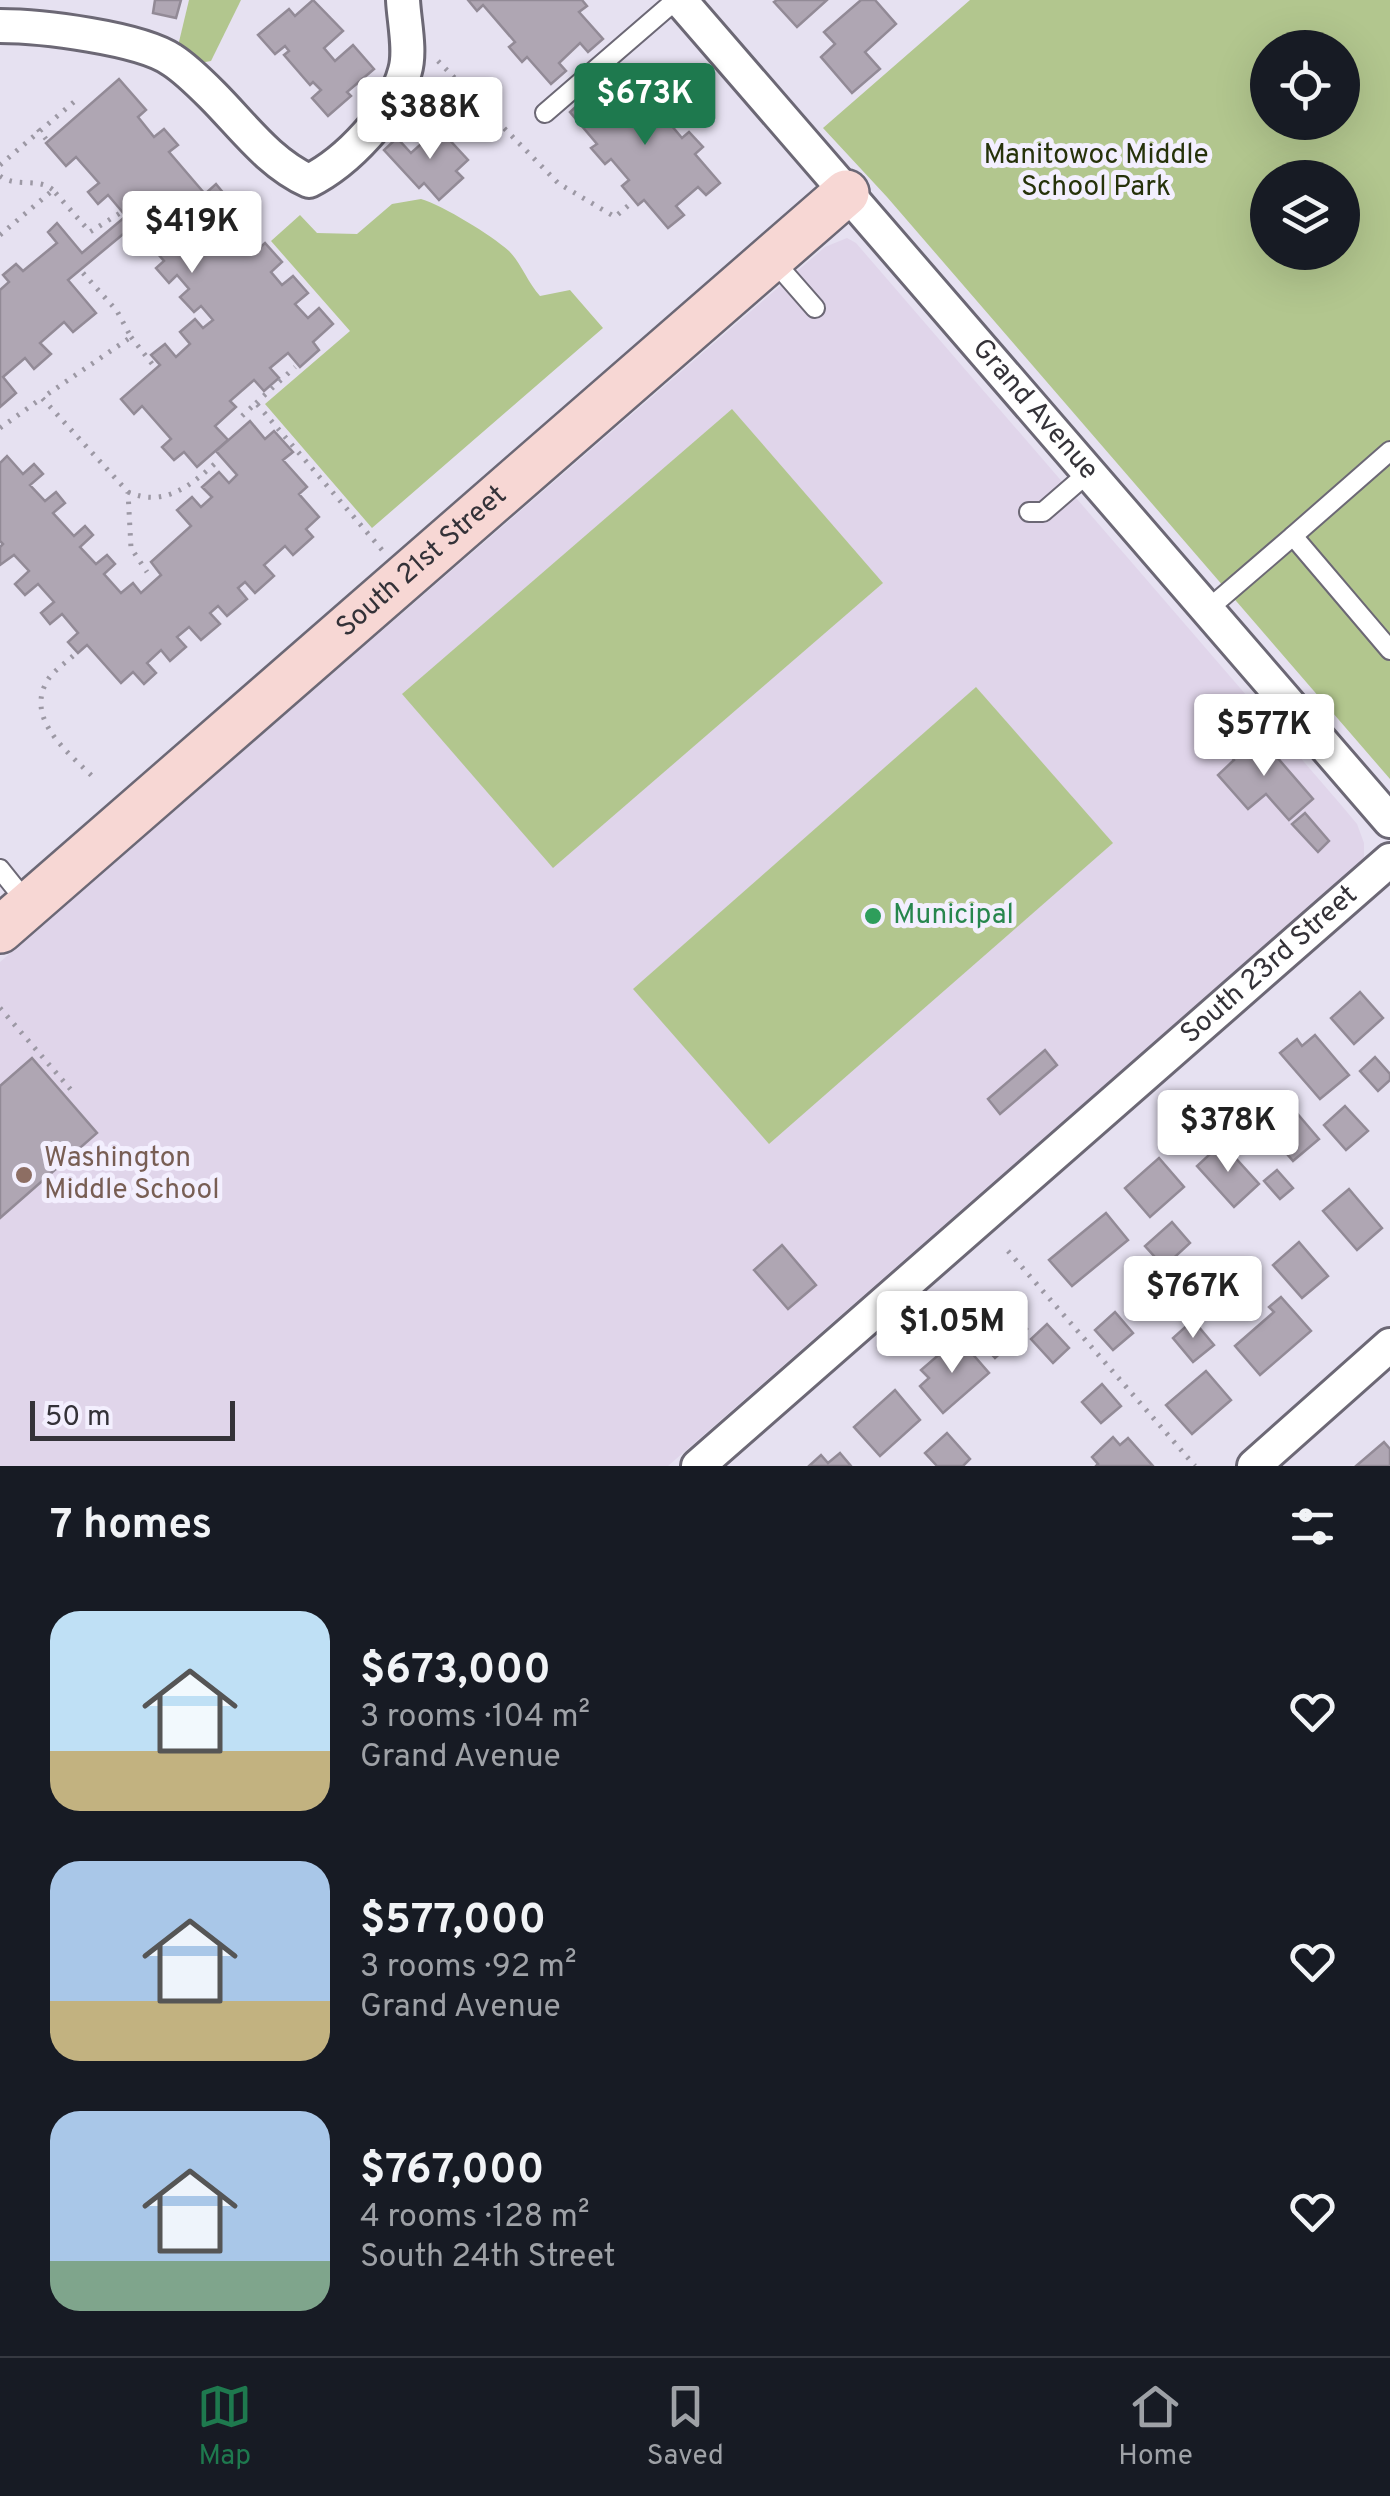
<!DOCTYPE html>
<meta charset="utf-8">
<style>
:root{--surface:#171b24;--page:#20242c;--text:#f1f3f6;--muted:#9ea1a6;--line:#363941;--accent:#1e794e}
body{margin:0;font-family:Overpass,sans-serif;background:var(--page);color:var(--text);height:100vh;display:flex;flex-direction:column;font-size:38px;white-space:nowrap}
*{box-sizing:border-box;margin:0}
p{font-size:32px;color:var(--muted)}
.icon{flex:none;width:55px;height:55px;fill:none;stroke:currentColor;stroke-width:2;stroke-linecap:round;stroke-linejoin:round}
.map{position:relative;height:1466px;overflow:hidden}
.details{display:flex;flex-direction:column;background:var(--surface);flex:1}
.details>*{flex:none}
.fabs{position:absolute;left:1250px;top:30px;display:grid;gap:20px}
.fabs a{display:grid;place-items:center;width:110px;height:110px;border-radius:50%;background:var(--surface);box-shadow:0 10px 40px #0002;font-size:50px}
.scale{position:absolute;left:30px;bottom:25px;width:205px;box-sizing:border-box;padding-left:10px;border:5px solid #343238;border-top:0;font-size:28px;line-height:35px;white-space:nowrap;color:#343238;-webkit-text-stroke:8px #f3effe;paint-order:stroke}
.price{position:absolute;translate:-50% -85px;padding:0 22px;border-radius:10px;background:#fff;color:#222;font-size:32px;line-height:65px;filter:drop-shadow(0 2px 5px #0008)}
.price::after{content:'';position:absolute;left:50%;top:60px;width:30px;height:22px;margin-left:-15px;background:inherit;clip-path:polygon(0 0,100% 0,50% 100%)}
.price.on{background:var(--accent);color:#fff}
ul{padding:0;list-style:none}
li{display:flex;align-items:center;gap:30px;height:250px;padding:0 50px}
li span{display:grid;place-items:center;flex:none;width:280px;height:200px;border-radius:30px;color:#555}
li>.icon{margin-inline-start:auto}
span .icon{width:120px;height:120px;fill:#fffc;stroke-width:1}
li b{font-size:42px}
h2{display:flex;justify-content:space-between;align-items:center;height:120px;padding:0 50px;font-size:42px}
.tabs{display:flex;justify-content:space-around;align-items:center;height:140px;border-top:2px solid var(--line);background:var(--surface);font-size:28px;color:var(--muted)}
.tabs a{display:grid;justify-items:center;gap:5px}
.tabs .on{color:var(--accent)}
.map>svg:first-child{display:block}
.education{fill:#e0d5ea}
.green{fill:#b2c68e;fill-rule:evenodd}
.building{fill:#afa6b3;stroke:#928a96;stroke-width:2.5}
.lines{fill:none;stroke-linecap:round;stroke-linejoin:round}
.lane-casing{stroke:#6c6875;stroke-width:22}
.street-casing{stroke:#6c6875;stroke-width:38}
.secondary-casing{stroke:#6c6875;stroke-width:50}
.path{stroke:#9c98a4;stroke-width:5;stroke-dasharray:2.5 8;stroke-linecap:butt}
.lane{stroke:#fff;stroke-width:18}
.street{stroke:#fff;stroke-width:32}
.secondary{stroke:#f7d7d4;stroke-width:45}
.leisure-dot{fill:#2e9e5b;stroke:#f3effe;stroke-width:4}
.education-dot{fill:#8d6e63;stroke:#f3effe;stroke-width:4}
.labels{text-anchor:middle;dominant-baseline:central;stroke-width:10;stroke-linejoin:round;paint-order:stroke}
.park-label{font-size:28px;fill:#26320a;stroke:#f3effe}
.street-label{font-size:28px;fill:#343238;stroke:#f3effe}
.leisure-label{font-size:28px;fill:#27864d;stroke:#f3effe;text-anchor:start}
.education-label{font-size:28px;fill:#785e54;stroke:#f3effe;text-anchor:start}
</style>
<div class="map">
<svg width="1390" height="1466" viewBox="0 0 1390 1466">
<rect width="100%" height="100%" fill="#e6e1f1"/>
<polygon class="education" points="847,238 856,243 1342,806 1357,824 1364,843 1364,858 668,1466 0,1466 0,962 825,247"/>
<g class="green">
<polygon points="189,0 241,0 211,61 200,63 178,46"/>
<path d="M970,0H1390V779L887,197L823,128ZM1268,48H1342V122H1268ZM1268,178H1342V252H1268Z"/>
<path d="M421,199C444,206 491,235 509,251C521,263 528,283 540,296L570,290L603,328L372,528L265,404L350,331L271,241L300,215L317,233L357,234L392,204Z"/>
<polygon points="732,409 883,583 553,868 402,694"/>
<polygon points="976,687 1113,843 769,1144 633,989"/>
</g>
<g class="building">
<polygon points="155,0 181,0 176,18 153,13"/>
<polygon points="313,0 343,31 324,48 335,61 353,45 374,69 347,92 351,96 328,116 312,98 321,90 313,82 310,85 284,55 289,51 285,46 275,54 258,35 289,9 295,16"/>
<polygon points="468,0 582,0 587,6 579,12 603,39 588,52 580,43 559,63 566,71 551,84 527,57 522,62 509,47 515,42 483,5 477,11"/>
<polygon points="777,0 827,0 797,27 774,2"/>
<polygon points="861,0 875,0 896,24 865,52 880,69 852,93 821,57 835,44 824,32"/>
<polygon points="623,69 648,99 656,93 667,106 660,112 682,138 689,132 703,147 695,154 720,183 706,195 698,187 676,206 684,215 668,228 644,200 638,205 622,186 629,180 611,159 605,164 591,148 597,144 570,112 584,99 591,107 615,86 609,80"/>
<polygon points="119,79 146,110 138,117 154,137 164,129 178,145 169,152 205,194 216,184 230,201 218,211 231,226 240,218 252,232 242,241 254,253 265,243 282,262 271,272 282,285 293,276 308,293 295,304 308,318 319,308 333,324 313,342 319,350 300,367 288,353 270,368 279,378 264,391 254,380 230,401 236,407 215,426 228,440 197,467 184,452 174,460 162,447 171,439 142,406 134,414 121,399 160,365 151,355 165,344 176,357 190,344 180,332 195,319 203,328 213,320 201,306 194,312 180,297 189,289 177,275 169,283 156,268 164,261 151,246 143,254 132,241 141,234 108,195 98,204 88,192 99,183 76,157 66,166 46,143"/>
<polygon points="433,122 468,160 456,171 463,178 439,200 424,183 419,188 384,150 397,138 411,153 429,137 423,130"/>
<polygon points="126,216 134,225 68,280 96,313 73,332 64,322 40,343 51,354 34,369 25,358 3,377 16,393 0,407 0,290 9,282 3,275 16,264 23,271 57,243 48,232 57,223 82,253"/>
<polygon points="250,421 265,439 274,431 293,452 283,460 307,487 299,494 319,517 306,529 313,537 293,555 285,546 264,565 274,576 255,593 245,582 238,588 247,599 227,616 218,606 210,613 220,624 201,640 189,627 177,637 186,647 170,661 161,650 147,663 156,673 144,684 133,672 121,683 87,645 78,653 68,642 78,633 62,614 50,624 41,613 54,602 38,584 25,595 15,584 29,571 14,555 0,565 0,547 3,544 0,541 0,463 7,456 23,474 34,464 43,474 30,485 45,501 56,492 65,503 53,513 74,536 85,526 93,535 80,547 96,564 107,555 115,564 104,574 121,593 133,583 141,593 161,575 151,562 191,526 177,510 192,497 201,507 212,497 202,487 219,472 229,483 237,475 216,451"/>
<polygon points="1257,734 1313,799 1289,820 1266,794 1248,809 1218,775 1234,760 1231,756"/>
<polygon points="1305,813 1329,841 1318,852 1292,824"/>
<polygon points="1360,992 1383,1018 1354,1044 1331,1018"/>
<polygon points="1315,1035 1349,1075 1320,1099 1280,1053 1297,1039 1302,1046"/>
<polygon points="1045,1050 1057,1065 1000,1114 988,1099"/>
<polygon points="1375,1057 1390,1074 1390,1080 1378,1091 1360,1071"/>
<polygon points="32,1058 97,1133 0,1218 0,1086"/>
<polygon points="1284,1098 1319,1139 1293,1161 1258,1120"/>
<polygon points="1345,1106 1368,1131 1346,1150 1324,1125"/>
<polygon points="1222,1143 1259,1184 1234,1207 1197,1166"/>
<polygon points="1159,1158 1184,1187 1150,1217 1125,1188"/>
<polygon points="1277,1170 1293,1188 1280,1199 1264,1181"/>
<polygon points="1349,1189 1382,1228 1357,1250 1323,1211"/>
<polygon points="1106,1213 1128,1240 1072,1286 1049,1260"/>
<polygon points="1172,1222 1190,1243 1164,1267 1145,1246"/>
<polygon points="1299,1242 1328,1276 1302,1298 1273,1265"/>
<polygon points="782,1245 816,1285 788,1309 754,1270"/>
<polygon points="1281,1297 1311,1331 1260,1375 1235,1346 1274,1312 1269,1307"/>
<polygon points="1001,1300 1027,1329 995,1358 969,1329"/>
<polygon points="1115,1312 1133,1333 1113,1350 1095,1330"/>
<polygon points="1193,1320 1214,1345 1193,1362 1173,1338"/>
<polygon points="1047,1324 1069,1348 1053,1363 1031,1339"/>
<polygon points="963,1343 989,1373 943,1413 920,1386 929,1378 921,1370 949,1346 954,1351"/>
<polygon points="1206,1371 1231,1400 1192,1434 1166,1405"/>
<polygon points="1102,1384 1121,1406 1101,1423 1082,1402"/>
<polygon points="895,1390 920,1420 880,1456 854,1427"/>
<polygon points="947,1433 970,1459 963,1466 937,1466 925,1453"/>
<polygon points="1113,1437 1120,1445 1128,1438 1153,1466 1096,1466 1098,1464 1092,1457"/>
<polygon points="1384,1442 1390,1449 1390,1466 1356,1466"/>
<polygon points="840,1453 851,1466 809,1466 821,1455 828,1463"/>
</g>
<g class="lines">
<g class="lane-casing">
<g id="lane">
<polyline points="545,113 676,0"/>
<polyline points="773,260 815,308"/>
<polyline points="1029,512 1043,512 1088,473"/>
<polyline points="1293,536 1390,451"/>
<polyline points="1207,610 1293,536 1390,650"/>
<polyline points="0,869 28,904"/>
</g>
</g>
<g class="street-casing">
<g id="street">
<path id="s1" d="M680,0L1390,821"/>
<path d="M0,26C40,26 140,38 172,60C186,69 200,83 212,95C243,126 269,163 309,181C347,162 394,113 405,71C411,51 404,21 403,0"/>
<path id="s2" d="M698,1466L1390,860"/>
<polyline points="1254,1466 1390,1345"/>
</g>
</g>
<g class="secondary-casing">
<g id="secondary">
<path id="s3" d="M0,930L846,193"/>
</g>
</g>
<g class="path">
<polyline points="438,61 558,183 615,217 630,204"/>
<polyline points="38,129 46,139"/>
<polyline points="0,165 75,101"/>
<path d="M0,176C16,188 38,177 53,190"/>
<polyline points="0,235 53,190 90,232 120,213"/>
<polyline points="83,273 117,311 131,337 42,398 128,492 131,548 147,572"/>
<polyline points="131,337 153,365"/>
<polyline points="256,403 295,367"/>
<polyline points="242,416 256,403 383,551"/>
<polyline points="0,428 42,398"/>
<path d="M128,492C165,508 191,485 218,461"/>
<path d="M73,656C65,663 55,670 49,678C22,718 69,753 94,778"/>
<polyline points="0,1008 72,1091"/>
<polyline points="1008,1251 1195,1466"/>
</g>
<use href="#lane" class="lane"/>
<use href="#street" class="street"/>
<use href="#secondary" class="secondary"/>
</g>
<circle class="leisure-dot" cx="873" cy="916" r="10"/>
<circle class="education-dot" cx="24" cy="1175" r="10"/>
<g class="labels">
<g class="park-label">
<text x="1096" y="156">Manitowoc Middle<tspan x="1096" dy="32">School Park</tspan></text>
</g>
<g class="street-label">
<text stroke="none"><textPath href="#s1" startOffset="542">Grand Avenue</textPath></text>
<text stroke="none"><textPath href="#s3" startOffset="560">South 21st Street</textPath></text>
<text stroke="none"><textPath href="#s2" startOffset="760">South 23rd Street</textPath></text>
</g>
<g class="leisure-label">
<text x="893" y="916">Municipal</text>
</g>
<g class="education-label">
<text x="44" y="1159">Washington<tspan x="44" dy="32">Middle School</tspan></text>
</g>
</g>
</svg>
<div class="fabs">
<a><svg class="icon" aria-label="locate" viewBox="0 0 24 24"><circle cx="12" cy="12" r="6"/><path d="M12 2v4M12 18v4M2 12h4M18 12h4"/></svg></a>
<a><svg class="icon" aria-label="layers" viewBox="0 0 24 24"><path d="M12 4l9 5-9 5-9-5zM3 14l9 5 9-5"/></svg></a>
</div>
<div class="scale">50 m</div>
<b class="price on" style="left:645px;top:148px">$673K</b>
<b class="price" style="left:430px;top:162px">$388K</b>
<b class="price" style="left:192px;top:276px">$419K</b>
<b class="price" style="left:1264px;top:779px">$577K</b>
<b class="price" style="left:1228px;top:1175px">$378K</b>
<b class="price" style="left:1193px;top:1341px">$767K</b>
<b class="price" style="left:952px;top:1376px">$1.05M</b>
</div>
<section class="details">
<h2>7 homes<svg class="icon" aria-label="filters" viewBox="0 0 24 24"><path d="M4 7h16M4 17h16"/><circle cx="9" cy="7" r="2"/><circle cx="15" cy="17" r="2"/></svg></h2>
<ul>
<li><span style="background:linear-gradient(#bfe0f5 70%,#c2b280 0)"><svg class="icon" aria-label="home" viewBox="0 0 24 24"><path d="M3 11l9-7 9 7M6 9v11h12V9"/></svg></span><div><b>$673,000</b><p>3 rooms · 104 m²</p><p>Grand Avenue</p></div><svg class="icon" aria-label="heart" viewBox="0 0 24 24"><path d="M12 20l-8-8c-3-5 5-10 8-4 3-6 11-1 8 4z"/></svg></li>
<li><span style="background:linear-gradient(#a9c7e8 70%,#c2b280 0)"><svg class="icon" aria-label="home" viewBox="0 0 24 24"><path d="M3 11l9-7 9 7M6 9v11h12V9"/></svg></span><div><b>$577,000</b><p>3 rooms · 92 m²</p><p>Grand Avenue</p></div><svg class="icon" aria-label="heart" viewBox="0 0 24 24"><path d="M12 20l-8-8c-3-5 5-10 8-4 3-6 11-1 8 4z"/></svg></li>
<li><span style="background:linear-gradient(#a9c7e8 75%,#7fa58c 0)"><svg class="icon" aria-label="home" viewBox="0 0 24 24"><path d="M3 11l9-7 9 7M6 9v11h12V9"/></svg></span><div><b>$767,000</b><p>4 rooms · 128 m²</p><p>South 24th Street</p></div><svg class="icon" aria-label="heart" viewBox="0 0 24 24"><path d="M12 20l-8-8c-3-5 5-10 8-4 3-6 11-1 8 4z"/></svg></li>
</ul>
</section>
<nav class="tabs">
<a class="on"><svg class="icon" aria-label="map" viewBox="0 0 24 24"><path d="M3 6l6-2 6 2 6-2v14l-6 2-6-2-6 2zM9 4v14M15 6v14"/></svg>Map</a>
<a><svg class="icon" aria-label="saved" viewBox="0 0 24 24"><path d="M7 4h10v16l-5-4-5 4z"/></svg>Saved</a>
<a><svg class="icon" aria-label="home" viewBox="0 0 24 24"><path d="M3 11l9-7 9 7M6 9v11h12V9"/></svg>Home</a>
</nav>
